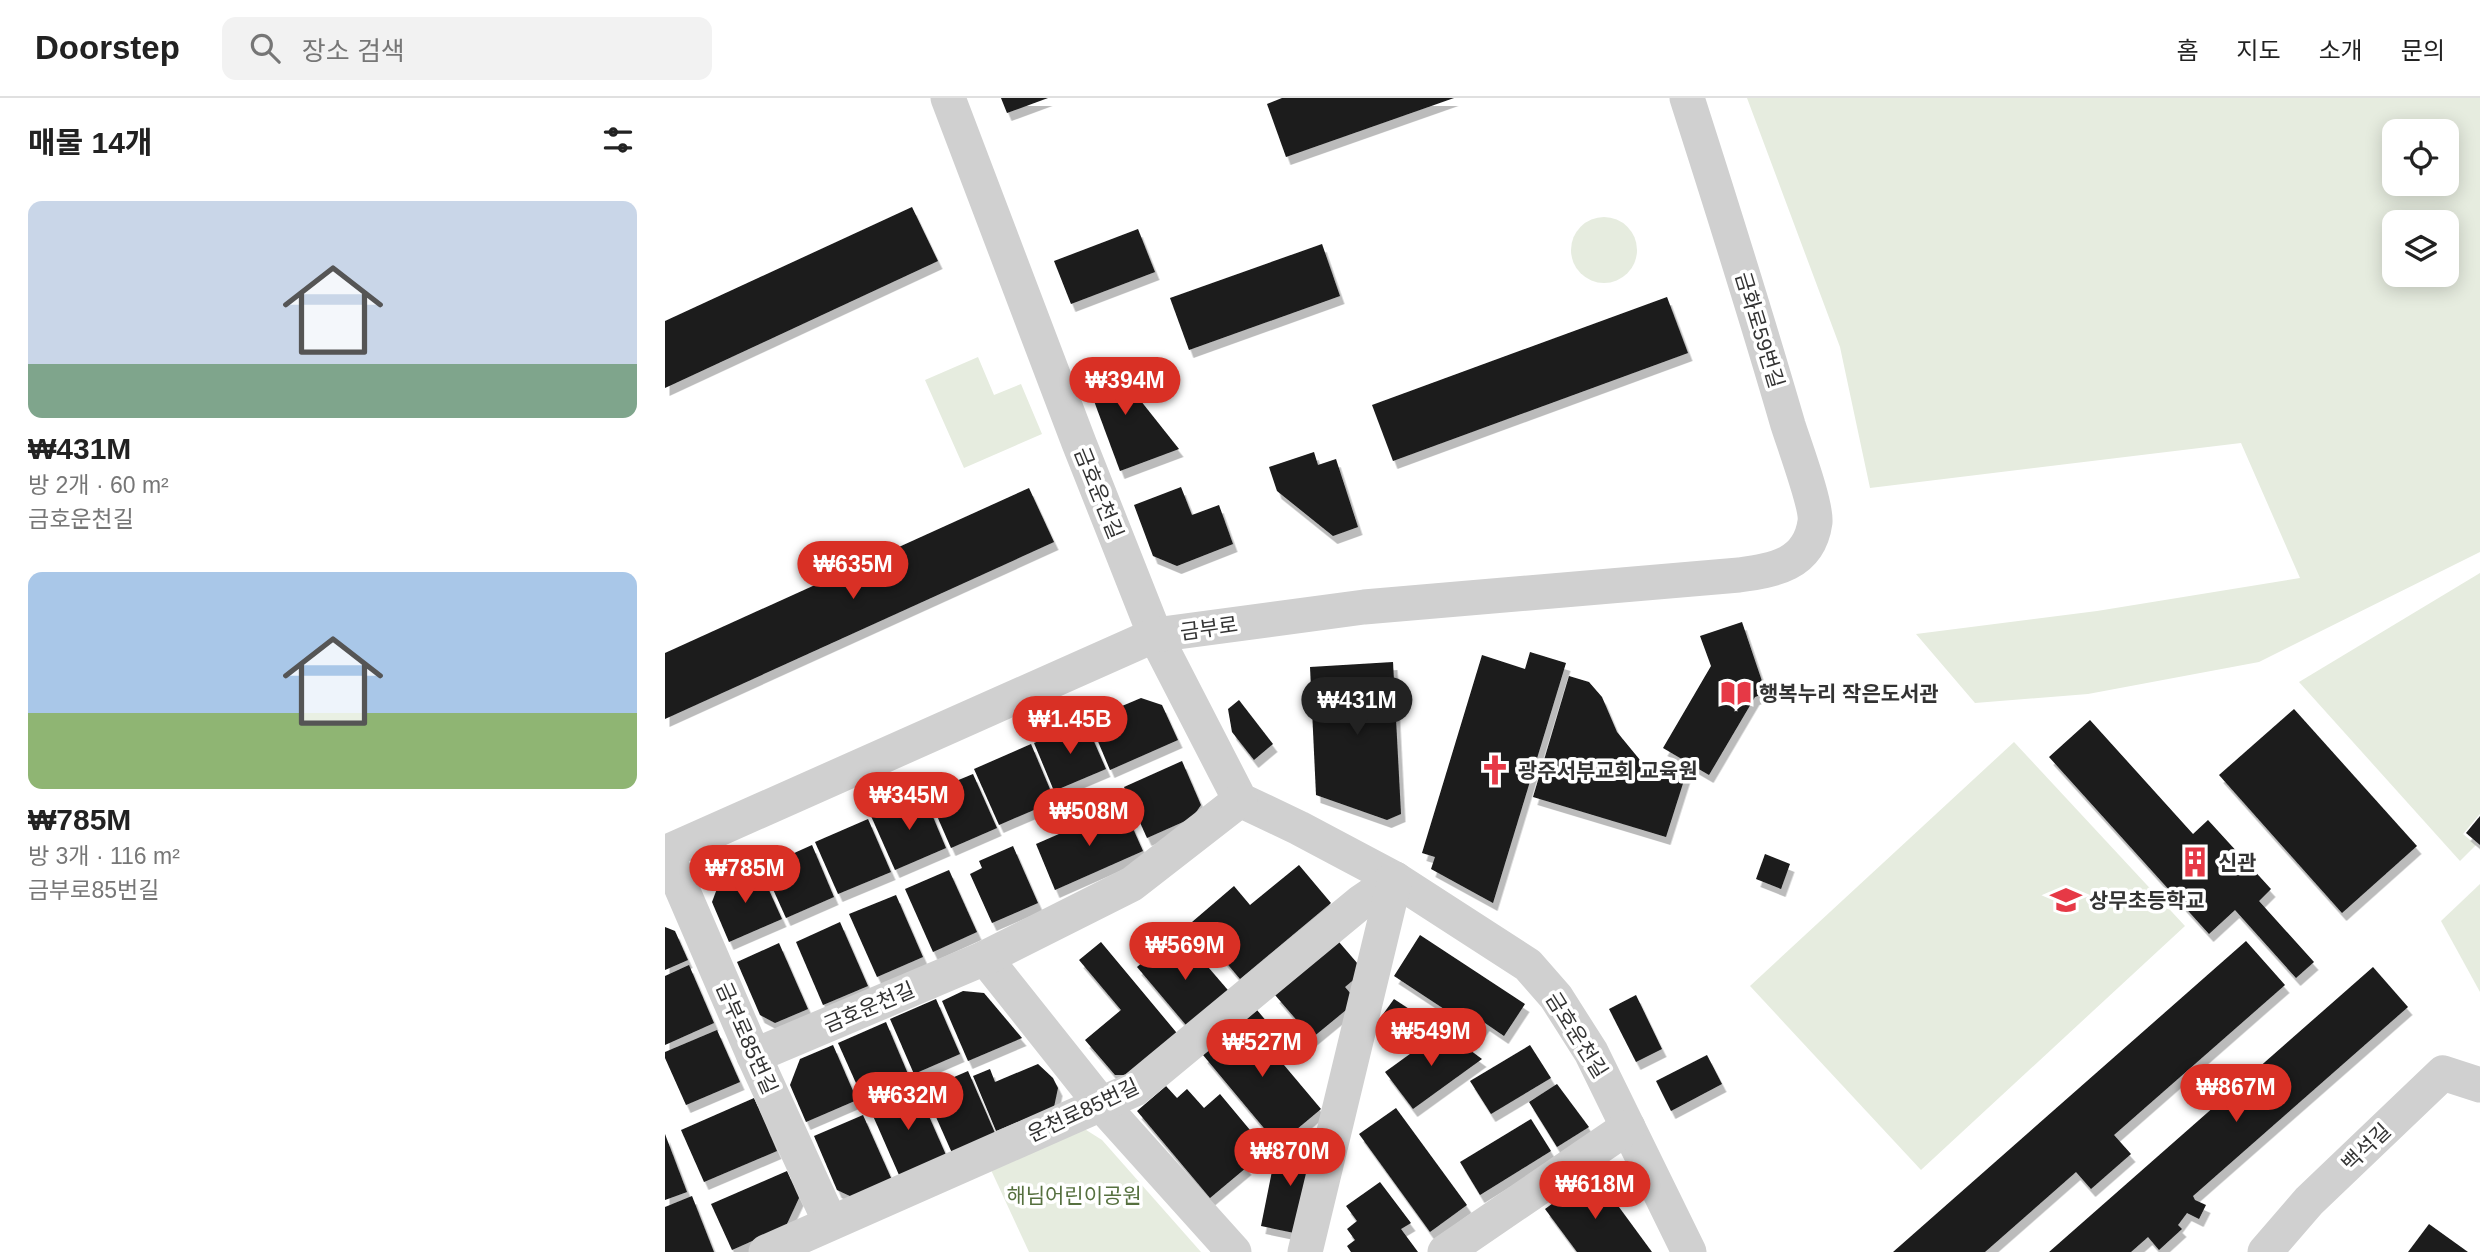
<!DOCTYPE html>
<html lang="ko">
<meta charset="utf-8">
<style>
:root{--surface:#fff;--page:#f2f2f2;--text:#222;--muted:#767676;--line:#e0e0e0;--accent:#d93025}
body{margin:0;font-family:Helvetica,"Noto Sans KR",sans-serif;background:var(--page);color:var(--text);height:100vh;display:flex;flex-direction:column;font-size:26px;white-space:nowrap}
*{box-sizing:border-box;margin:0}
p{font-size:23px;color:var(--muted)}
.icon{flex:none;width:38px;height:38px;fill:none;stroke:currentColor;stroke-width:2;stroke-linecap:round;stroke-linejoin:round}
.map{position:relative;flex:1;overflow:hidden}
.details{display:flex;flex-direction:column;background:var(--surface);width:665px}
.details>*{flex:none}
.fabs{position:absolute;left:1717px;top:21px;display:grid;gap:14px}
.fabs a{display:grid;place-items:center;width:77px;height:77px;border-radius:14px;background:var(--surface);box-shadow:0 4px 18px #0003;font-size:35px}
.price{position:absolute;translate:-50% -60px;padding:0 16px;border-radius:24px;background:var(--accent);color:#fff;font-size:23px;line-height:46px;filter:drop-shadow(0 2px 4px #0008)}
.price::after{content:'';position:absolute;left:50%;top:42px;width:21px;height:16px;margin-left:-10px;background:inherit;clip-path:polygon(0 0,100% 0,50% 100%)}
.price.active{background:#222;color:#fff}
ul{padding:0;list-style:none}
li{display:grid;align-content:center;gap:14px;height:371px;padding:0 28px}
li span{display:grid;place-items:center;height:217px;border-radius:14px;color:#555}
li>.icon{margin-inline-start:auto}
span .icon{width:126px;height:126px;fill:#fffc;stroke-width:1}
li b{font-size:30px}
h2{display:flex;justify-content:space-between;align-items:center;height:84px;padding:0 28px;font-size:30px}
header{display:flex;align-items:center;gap:42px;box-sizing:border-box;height:98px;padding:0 35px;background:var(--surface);border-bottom:2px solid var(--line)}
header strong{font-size:33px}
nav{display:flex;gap:38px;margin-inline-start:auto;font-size:24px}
.search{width:490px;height:63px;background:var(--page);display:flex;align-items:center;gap:18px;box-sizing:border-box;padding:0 24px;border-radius:14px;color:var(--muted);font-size:26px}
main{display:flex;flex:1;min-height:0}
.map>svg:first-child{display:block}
.green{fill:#e6ecdf;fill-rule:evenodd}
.building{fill:#1a1a1a;filter:url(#shadow)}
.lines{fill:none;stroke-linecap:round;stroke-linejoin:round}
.minor{stroke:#d0d0d0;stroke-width:35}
.labels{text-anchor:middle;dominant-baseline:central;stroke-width:7;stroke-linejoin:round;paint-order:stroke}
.street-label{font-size:21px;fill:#333;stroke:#fff}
.poi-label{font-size:21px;font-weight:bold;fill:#333;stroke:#fff;text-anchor:start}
.park-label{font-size:21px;fill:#56703f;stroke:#fff}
</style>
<header>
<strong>Doorstep</strong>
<div class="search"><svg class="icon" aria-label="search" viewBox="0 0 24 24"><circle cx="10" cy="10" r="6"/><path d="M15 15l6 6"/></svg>장소 검색</div>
<nav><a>홈</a><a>지도</a><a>소개</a><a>문의</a></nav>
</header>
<main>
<section class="details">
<h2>매물 14개<svg class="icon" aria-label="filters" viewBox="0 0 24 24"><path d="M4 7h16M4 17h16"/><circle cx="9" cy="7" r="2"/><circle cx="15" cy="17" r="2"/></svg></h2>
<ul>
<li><span style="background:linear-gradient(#c9d6e8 75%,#7fa58c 0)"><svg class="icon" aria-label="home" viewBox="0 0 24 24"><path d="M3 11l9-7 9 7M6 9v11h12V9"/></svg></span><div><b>₩431M</b><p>방 2개 · 60 m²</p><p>금호운천길</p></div></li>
<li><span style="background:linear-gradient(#a9c7e8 65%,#8fb573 0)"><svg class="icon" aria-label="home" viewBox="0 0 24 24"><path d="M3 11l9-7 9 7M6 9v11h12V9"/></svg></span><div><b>₩785M</b><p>방 3개 · 116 m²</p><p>금부로85번길</p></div></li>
</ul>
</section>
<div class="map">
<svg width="1815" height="1154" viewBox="0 0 1815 1154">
<defs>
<filter id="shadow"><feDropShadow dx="4.5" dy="8" stdDeviation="0" flood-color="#0004"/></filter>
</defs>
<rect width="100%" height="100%" fill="#fff"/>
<g class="green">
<path d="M1082,0H1815V454L1594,564L1423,596L1310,605L1251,536L1432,513L1635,480L1576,345L1205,390L1175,249ZM1729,33H1782V86H1729ZM1729,124H1782V177H1729Z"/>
<circle cx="939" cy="152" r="33"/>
<polygon points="313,259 329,297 356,286 377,336 299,370 260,282"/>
<polygon points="1815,475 1815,716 1798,736 1811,747 1795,763 1634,584"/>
<polygon points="1349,644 1520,828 1256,1072 1085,888"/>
<polygon points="1815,786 1815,894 1776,823"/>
<polygon points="418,1030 437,1042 536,1154 364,1154 326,1072"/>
</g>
<g class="building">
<polygon points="336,0 383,0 342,15"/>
<polygon points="617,0 789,0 621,59 602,6"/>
<polygon points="247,109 273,163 0,290 0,223"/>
<polygon points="473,131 490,174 406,206 389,163"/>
<polygon points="657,146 675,198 524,252 505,200"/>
<polygon points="1002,199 1023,255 728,363 707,307"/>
<polygon points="441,259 514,351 455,373 416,268"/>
<polygon points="649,354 653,367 671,361 693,429 668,438 612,393 604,369"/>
<polygon points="516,389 527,417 554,407 568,446 512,468 488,458 469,407"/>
<polygon points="364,390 389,444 0,621 0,555"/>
<polygon points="1077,524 1101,595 1090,599 1044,677 998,650 1046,568 1035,538"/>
<polygon points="865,554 901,565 828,805 766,771 770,759 757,755 817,557 860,571"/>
<polygon points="728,564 736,716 722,722 651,697 645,569"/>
<polygon points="904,578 924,584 937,599 952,634 975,662 1021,676 1001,739 868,699"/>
<polygon points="476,600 497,607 513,642 445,672 424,622"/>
<polygon points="574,602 608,646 589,662 567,634 563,611"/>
<polygon points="1629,611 1752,748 1677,815 1554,677"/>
<polygon points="1425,622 1528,736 1543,722 1606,791 1594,803 1649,864 1631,880 1570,812 1544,836 1384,659"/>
<polygon points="420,623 441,671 389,693 369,645"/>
<polygon points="366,646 390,703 334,727 309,671"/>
<polygon points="517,663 536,707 527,720 482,740 459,689"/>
<polygon points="308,676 332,730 286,750 262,695"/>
<polygon points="258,695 281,750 230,772 206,718"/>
<polygon points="458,708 478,753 390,792 371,746"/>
<polygon points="1815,718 1815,747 1801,735"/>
<polygon points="203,721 226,774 173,796 150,744"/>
<polygon points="147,747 169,799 121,820 98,769"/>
<polygon points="348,748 373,805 327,825 305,776 317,770 314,763"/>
<polygon points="1100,756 1125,766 1116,791 1091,781"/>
<polygon points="634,767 666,805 575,881 527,824 569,788 585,807"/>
<polygon points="94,770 117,821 64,844 47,804 53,788"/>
<polygon points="284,772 312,834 268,854 240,791"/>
<polygon points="231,797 258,859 212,879 184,816"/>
<polygon points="175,824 203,888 158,907 131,844"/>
<polygon points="0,829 10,833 23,862 0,872"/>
<polygon points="513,834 568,898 526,933 472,869"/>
<polygon points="755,837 860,906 839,938 820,925 814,934 729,878"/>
<polygon points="1581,843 1620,887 1449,1037 1466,1056 1426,1091 1411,1074 1320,1154 1228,1154"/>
<polygon points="436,844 516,940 471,977 450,977 420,942 456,912 414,862"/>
<polygon points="674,844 699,873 680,889 692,903 647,940 610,897"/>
<polygon points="114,845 143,911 110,925 95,917 72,864"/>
<polygon points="24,867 49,925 0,947 0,878"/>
<polygon points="1708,869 1743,909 1528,1098 1530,1102 1541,1107 1534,1121 1522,1115 1513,1127 1517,1131 1494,1152 1483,1139 1466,1154 1384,1154"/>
<polygon points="298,893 319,895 357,940 303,963 277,903"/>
<polygon points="971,897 997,951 971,964 944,911"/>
<polygon points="271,901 295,956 249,976 225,921"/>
<polygon points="729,901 761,922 749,940 716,919"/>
<polygon points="592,912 608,931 597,941 656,1011 613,1047 538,957"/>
<polygon points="221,924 246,983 199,1003 173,945"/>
<polygon points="52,932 75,984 21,1007 0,960 0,954"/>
<polygon points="778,932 817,961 748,1011 720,974"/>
<polygon points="168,947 192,1002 141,1024 125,987 135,961"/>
<polygon points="865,947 886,980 826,1016 805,983"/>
<polygon points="1042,957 1057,986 1006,1013 991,983"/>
<polygon points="373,966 388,980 393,990 389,1009 331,1033 308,978 325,971 330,984"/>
<polygon points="303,973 330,1035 287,1055 259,992"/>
<polygon points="892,986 924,1029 892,1049 864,1004"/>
<polygon points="501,988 512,1000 522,991 539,1010 555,996 590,1038 591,1046 588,1052 576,1062 582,1069 545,1100 472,1013"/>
<polygon points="252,991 281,1057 234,1077 205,1011"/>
<polygon points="89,1000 112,1053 39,1084 16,1032"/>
<polygon points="731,1010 802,1107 765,1134 694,1036"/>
<polygon points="198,1017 227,1082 187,1099 172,1092 149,1038"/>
<polygon points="866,1021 886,1053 815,1097 795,1064"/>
<polygon points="0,1036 22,1094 0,1102"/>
<polygon points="634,1036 654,1040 634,1136 596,1128 609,1063 627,1067"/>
<polygon points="122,1073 134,1100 121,1128 67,1152 46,1106"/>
<polygon points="929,1075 987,1154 912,1154 880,1111"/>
<polygon points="715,1084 746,1125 736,1131 753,1154 686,1154 682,1148 690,1142 682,1131 692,1123 681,1108"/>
<polygon points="27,1098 49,1154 0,1154 0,1109"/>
<polygon points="1764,1126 1803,1154 1743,1154"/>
</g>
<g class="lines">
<g class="minor">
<polyline points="283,0 414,345 490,537 575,702 634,730 730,781 863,867 891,899 926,954 1024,1154"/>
<polyline points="1,754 89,958 165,1124"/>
<path d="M0,755L490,537L699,509L1074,477C1109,472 1144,467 1150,424C1152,408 1129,346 1123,327C1091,217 1057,109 1022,0"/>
<polyline points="320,860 436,1006 569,1154"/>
<polyline points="89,958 320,860 467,786 575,702"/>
<polyline points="101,1154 470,991 696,804 730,781"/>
<polyline points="640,1154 730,781"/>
<polyline points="780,1154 963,1029"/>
<polyline points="1600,1154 1644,1103 1778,975 1815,987"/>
</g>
</g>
<defs>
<g id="library-bare" transform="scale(2.415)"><path d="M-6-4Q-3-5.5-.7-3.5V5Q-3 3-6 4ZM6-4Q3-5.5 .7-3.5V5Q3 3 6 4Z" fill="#e63946" stroke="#fff" stroke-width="2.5" paint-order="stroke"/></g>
<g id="church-bare" transform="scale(2.415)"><path d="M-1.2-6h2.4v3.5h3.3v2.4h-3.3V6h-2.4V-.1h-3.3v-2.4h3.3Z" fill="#e63946" stroke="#fff" stroke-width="2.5" paint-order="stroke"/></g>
<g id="building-bare" transform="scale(2.415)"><path d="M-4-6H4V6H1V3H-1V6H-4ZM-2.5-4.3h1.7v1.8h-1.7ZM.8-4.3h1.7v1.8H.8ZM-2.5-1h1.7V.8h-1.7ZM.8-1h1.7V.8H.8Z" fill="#e63946" stroke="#fff" stroke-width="2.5" paint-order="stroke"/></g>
<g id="school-bare" transform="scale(2.415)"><path d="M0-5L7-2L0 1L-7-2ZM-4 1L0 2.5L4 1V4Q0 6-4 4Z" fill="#e63946" stroke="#fff" stroke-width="2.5" paint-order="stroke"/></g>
</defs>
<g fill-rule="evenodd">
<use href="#library-bare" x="1071" y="595"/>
<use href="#church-bare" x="830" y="672"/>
<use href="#building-bare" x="1530" y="764"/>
<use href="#school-bare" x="1401" y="802"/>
</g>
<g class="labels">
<g class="street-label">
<text transform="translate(1095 232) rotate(73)">금화로59번길</text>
<text transform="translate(434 395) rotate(68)">금호운천길</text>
<text transform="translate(544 530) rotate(-8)">금부로</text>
<text transform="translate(204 909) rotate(-23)">금호운천길</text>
<text transform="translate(912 937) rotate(58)">금호운천길</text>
<text transform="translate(82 940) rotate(66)">금부로85번길</text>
<text transform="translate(418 1012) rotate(-25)">운천로85번길</text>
<text transform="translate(1701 1049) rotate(-44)">백석길</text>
</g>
<g class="poi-label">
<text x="1094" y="595">행복누리 작은도서관</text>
<text x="853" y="672">광주서부교회 교육원</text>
<text x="1553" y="764">신관</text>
<text x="1424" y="802">상무초등학교</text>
</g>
<g class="park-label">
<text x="409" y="1097">해님어린이공원</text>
</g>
</g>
</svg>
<div class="fabs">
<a><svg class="icon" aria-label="locate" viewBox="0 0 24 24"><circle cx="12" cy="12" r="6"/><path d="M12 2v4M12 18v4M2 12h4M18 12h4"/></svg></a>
<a><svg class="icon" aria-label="layers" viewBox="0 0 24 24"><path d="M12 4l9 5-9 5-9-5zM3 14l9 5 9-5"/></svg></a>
</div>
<b class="price" style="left:460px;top:319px">₩394M</b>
<b class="price" style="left:188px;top:503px">₩635M</b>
<b class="price active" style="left:692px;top:639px">₩431M</b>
<b class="price" style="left:405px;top:658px">₩1.45B</b>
<b class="price" style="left:244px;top:734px">₩345M</b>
<b class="price" style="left:424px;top:750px">₩508M</b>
<b class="price" style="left:80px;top:807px">₩785M</b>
<b class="price" style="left:520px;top:884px">₩569M</b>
<b class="price" style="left:766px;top:970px">₩549M</b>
<b class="price" style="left:597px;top:981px">₩527M</b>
<b class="price" style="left:1571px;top:1026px">₩867M</b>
<b class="price" style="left:243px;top:1034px">₩632M</b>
<b class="price" style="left:625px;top:1090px">₩870M</b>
<b class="price" style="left:930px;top:1123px">₩618M</b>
</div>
</main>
